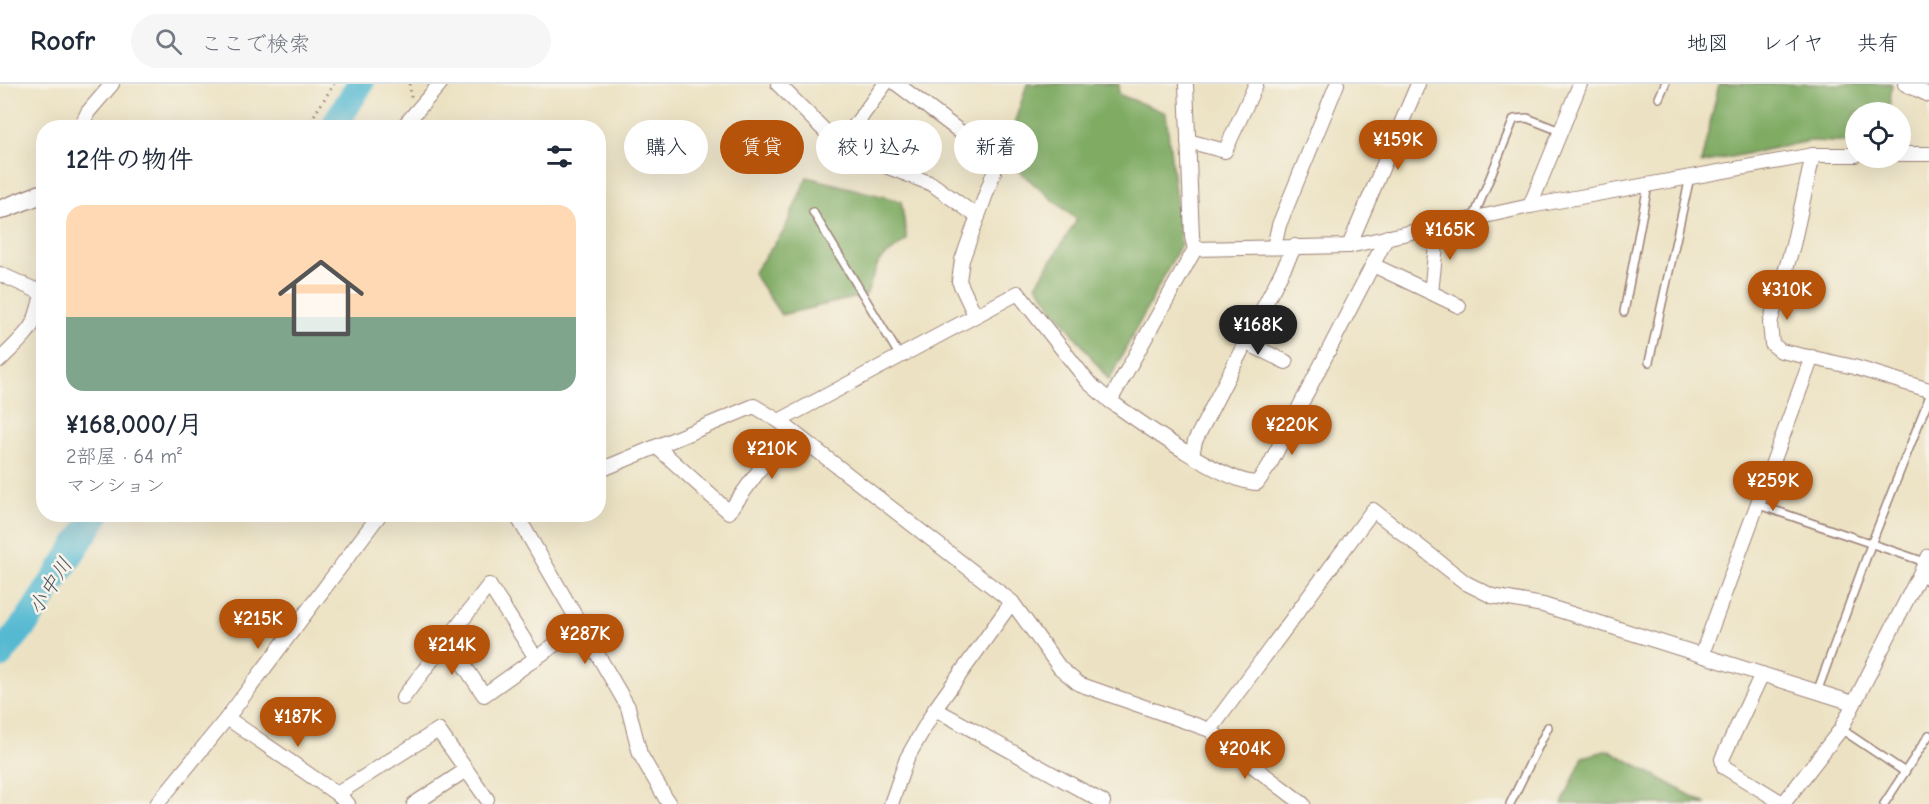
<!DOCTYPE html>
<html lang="ja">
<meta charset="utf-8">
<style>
:root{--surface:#fff;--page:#f6f6f7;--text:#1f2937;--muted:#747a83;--line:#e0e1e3;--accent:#b45309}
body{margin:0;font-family:"Comic Neue","Klee One",sans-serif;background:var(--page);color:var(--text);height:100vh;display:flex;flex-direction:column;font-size:22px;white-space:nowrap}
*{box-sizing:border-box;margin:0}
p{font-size:20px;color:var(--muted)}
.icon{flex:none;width:33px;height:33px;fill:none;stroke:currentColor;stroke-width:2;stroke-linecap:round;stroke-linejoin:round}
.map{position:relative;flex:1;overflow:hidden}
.sheet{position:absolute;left:36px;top:36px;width:570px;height:402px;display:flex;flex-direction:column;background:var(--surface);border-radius:24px;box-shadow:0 6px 24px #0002}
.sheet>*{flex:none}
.top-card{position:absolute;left:624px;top:36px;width:570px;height:54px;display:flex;gap:12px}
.controls{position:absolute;left:1845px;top:18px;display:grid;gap:12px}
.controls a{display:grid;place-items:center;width:66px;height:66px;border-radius:50%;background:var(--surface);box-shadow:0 6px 24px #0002;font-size:30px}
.price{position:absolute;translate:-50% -51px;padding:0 14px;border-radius:21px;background:var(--accent);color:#fff;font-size:20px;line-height:39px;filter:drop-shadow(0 2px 3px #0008)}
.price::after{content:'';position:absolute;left:50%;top:36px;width:18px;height:14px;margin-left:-9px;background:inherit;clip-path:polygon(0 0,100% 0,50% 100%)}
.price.active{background:#222;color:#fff}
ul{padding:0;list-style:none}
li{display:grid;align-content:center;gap:12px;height:318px;padding:0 30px}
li+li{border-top:2px solid var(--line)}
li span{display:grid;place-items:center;height:186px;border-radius:18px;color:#555}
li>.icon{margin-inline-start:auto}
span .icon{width:108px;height:108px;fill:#fffc;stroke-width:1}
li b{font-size:26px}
h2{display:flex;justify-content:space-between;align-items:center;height:72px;padding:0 30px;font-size:26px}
.tag{padding:0 21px;border-radius:27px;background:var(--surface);box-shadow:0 6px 24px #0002;font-size:21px;line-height:54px}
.tag.active{background:var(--accent);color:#fff}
header{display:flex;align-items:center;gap:36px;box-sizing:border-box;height:84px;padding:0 30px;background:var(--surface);border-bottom:2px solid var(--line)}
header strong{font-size:28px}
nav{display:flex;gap:33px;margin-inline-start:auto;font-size:21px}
.search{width:420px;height:54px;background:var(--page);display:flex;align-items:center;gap:15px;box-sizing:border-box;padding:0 21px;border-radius:33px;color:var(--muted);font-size:22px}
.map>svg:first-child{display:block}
.forest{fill:#7fab64;stroke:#646548;stroke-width:1.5}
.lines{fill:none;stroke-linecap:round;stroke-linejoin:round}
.river{stroke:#54b9d2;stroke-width:27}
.lane-casing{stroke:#9b8077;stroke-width:10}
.street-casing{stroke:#9b8077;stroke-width:16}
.secondary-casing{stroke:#9b8077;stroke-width:21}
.path{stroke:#9b8077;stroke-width:3;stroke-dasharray:1.5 4.5;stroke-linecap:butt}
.lane{stroke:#fff;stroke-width:7}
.street{stroke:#fff;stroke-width:14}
.secondary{stroke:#fff;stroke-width:18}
.labels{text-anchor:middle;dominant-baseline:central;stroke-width:5;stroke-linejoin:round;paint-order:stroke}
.water-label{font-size:21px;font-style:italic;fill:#4e5565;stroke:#f7f3e8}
</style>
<header>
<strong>Roofr</strong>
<div class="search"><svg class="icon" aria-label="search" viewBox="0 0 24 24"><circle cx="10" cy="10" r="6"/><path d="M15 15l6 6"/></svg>ここで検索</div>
<nav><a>地図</a><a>レイヤ</a><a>共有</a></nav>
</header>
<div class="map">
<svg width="1929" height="720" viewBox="0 0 1929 720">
<rect width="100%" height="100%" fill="#f7f3e8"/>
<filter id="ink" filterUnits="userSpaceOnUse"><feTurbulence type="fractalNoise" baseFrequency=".0167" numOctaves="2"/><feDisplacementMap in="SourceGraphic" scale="12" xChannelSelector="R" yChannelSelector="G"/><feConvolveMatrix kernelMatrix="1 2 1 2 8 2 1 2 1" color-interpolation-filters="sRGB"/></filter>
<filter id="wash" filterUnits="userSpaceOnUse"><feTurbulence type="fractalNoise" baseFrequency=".008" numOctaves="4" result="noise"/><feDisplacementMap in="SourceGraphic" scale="24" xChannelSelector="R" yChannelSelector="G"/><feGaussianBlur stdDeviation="1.35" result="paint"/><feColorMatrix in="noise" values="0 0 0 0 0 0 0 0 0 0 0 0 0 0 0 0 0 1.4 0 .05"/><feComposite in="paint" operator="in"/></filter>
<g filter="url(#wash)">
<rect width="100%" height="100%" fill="#ece2c3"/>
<g class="forest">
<polygon points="1027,0 1119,0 1118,10 1166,29 1181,160 1109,296 1036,201 1077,136 1003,74"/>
<polygon points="1719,0 1892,0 1889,28 1856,28 1855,59 1810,57 1701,79"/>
<polygon points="807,93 901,117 907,156 879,177 866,211 781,231 753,189 784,147"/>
<polygon points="1609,666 1706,720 1562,720 1583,673"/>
</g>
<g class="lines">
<g class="river">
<polyline points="333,44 360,0"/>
<polyline points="0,571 28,536 97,430"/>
</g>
</g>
</g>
<g filter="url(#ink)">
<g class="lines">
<g class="lane-casing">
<g id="lane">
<polyline points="1659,14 1665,0"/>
<polyline points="813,128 901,274"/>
<polyline points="1473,135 1514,35 1527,34 1560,47"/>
<polyline points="1624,228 1648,101"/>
<polyline points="1649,278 1690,93"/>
<polyline points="1759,421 1925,478"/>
<polyline points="1919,491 1929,498"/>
<polyline points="1817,608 1872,458 1929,314"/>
<polyline points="1841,645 1905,688"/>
<polyline points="1510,720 1548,643"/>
<polyline points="1884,720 1929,651"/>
</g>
</g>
<g class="street-casing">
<g id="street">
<polyline points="778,0 844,66 932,100 978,133"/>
<polyline points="897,0 991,71 994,88 962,176 959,197 975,231"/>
<polyline points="1905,0 1929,11"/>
<polyline points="80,44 88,28 112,0"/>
<polyline points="402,44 440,0"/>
<polyline points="1188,57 1225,67 1256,0"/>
<polyline points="840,62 885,0"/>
<polyline points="1900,70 1929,70"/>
<polyline points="1813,71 1793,161 1770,239 1772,260 1781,267 1854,283 1929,306"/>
<polyline points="1530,122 1580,0"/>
<polyline points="1349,162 1418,0"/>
<polyline points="1274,163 1279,141 1337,0"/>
<polyline points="1195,165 1349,162 1530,122 1813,71 1856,71"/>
<polyline points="1373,181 1459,222"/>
<polyline points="0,190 42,209"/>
<polyline points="1431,209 1438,142"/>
<polyline points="1247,259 1286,278"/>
<path d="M0,276C32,244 35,246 44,200"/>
<path d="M1110,317C1140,338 1224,399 1257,399L1269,382L1387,153"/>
<polyline points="779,337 1018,209 1089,299 1110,317 1195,165 1192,153 1186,0"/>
<polyline points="657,363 729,428 789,345"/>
<polyline points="1192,371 1195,357 1295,162"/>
<polyline points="598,387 754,322 779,337 1012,518 1060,584 1079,600 1210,646 1237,670 1303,720"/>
<polyline points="516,430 628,623 640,670 669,720"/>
<polyline points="447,556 484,611 581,542"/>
<polyline points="1702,570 1812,273"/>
<polyline points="1762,590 1722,675 1724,683 1784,720"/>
<polyline points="403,614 489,501 536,574"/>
<polyline points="935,625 1103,718"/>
<polyline points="227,634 337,710 348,720"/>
<polyline points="1210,646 1373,426 1466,499 1492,512 1543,521 1853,619"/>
<polyline points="337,710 438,646 487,715"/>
<polyline points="157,720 227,634 380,430"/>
<polyline points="414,720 466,686"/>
<polyline points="891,720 907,674 935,625 1012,518"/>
<polyline points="1783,720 1841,645 1929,472"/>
</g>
</g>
<g class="secondary-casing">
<polyline id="secondary" points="0,126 44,109"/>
</g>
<g class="path">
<polyline points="410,0 411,14"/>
<path d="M206,44C229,33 259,40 284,44"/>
<polyline points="302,44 311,36 334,0"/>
</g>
<use href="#lane" class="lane"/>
<use href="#street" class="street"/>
<use href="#secondary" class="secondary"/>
</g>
</g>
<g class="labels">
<g class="water-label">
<text transform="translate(50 502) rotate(-57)">小中川</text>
</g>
</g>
</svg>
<div class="controls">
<a><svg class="icon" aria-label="locate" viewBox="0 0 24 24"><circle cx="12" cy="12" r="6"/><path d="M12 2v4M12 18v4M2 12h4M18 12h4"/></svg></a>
</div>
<b class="price" style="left:1398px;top:87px">¥159K</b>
<b class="price" style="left:1450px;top:177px">¥165K</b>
<b class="price" style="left:1787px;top:237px">¥310K</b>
<b class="price active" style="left:1258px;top:272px">¥168K</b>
<b class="price" style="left:1292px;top:372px">¥220K</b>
<b class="price" style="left:772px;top:396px">¥210K</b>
<b class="price" style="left:1773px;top:428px">¥259K</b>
<b class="price" style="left:258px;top:566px">¥215K</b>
<b class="price" style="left:585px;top:581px">¥287K</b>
<b class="price" style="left:452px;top:592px">¥214K</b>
<b class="price" style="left:298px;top:664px">¥187K</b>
<b class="price" style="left:1245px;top:696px">¥204K</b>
<div class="top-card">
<a class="tag">購入</a>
<a class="tag active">賃貸</a>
<a class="tag">絞り込み</a>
<a class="tag">新着</a>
</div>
<section class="sheet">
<h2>12件の物件<svg class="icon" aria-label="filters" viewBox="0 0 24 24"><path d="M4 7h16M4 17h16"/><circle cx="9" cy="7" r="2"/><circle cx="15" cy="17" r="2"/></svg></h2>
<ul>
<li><span style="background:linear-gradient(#ffd9b3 60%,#7fa58c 0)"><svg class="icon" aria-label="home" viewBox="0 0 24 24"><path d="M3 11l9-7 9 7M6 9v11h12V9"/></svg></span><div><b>¥168,000/月</b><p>2部屋 · 64 m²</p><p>マンション</p></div></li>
</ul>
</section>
</div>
